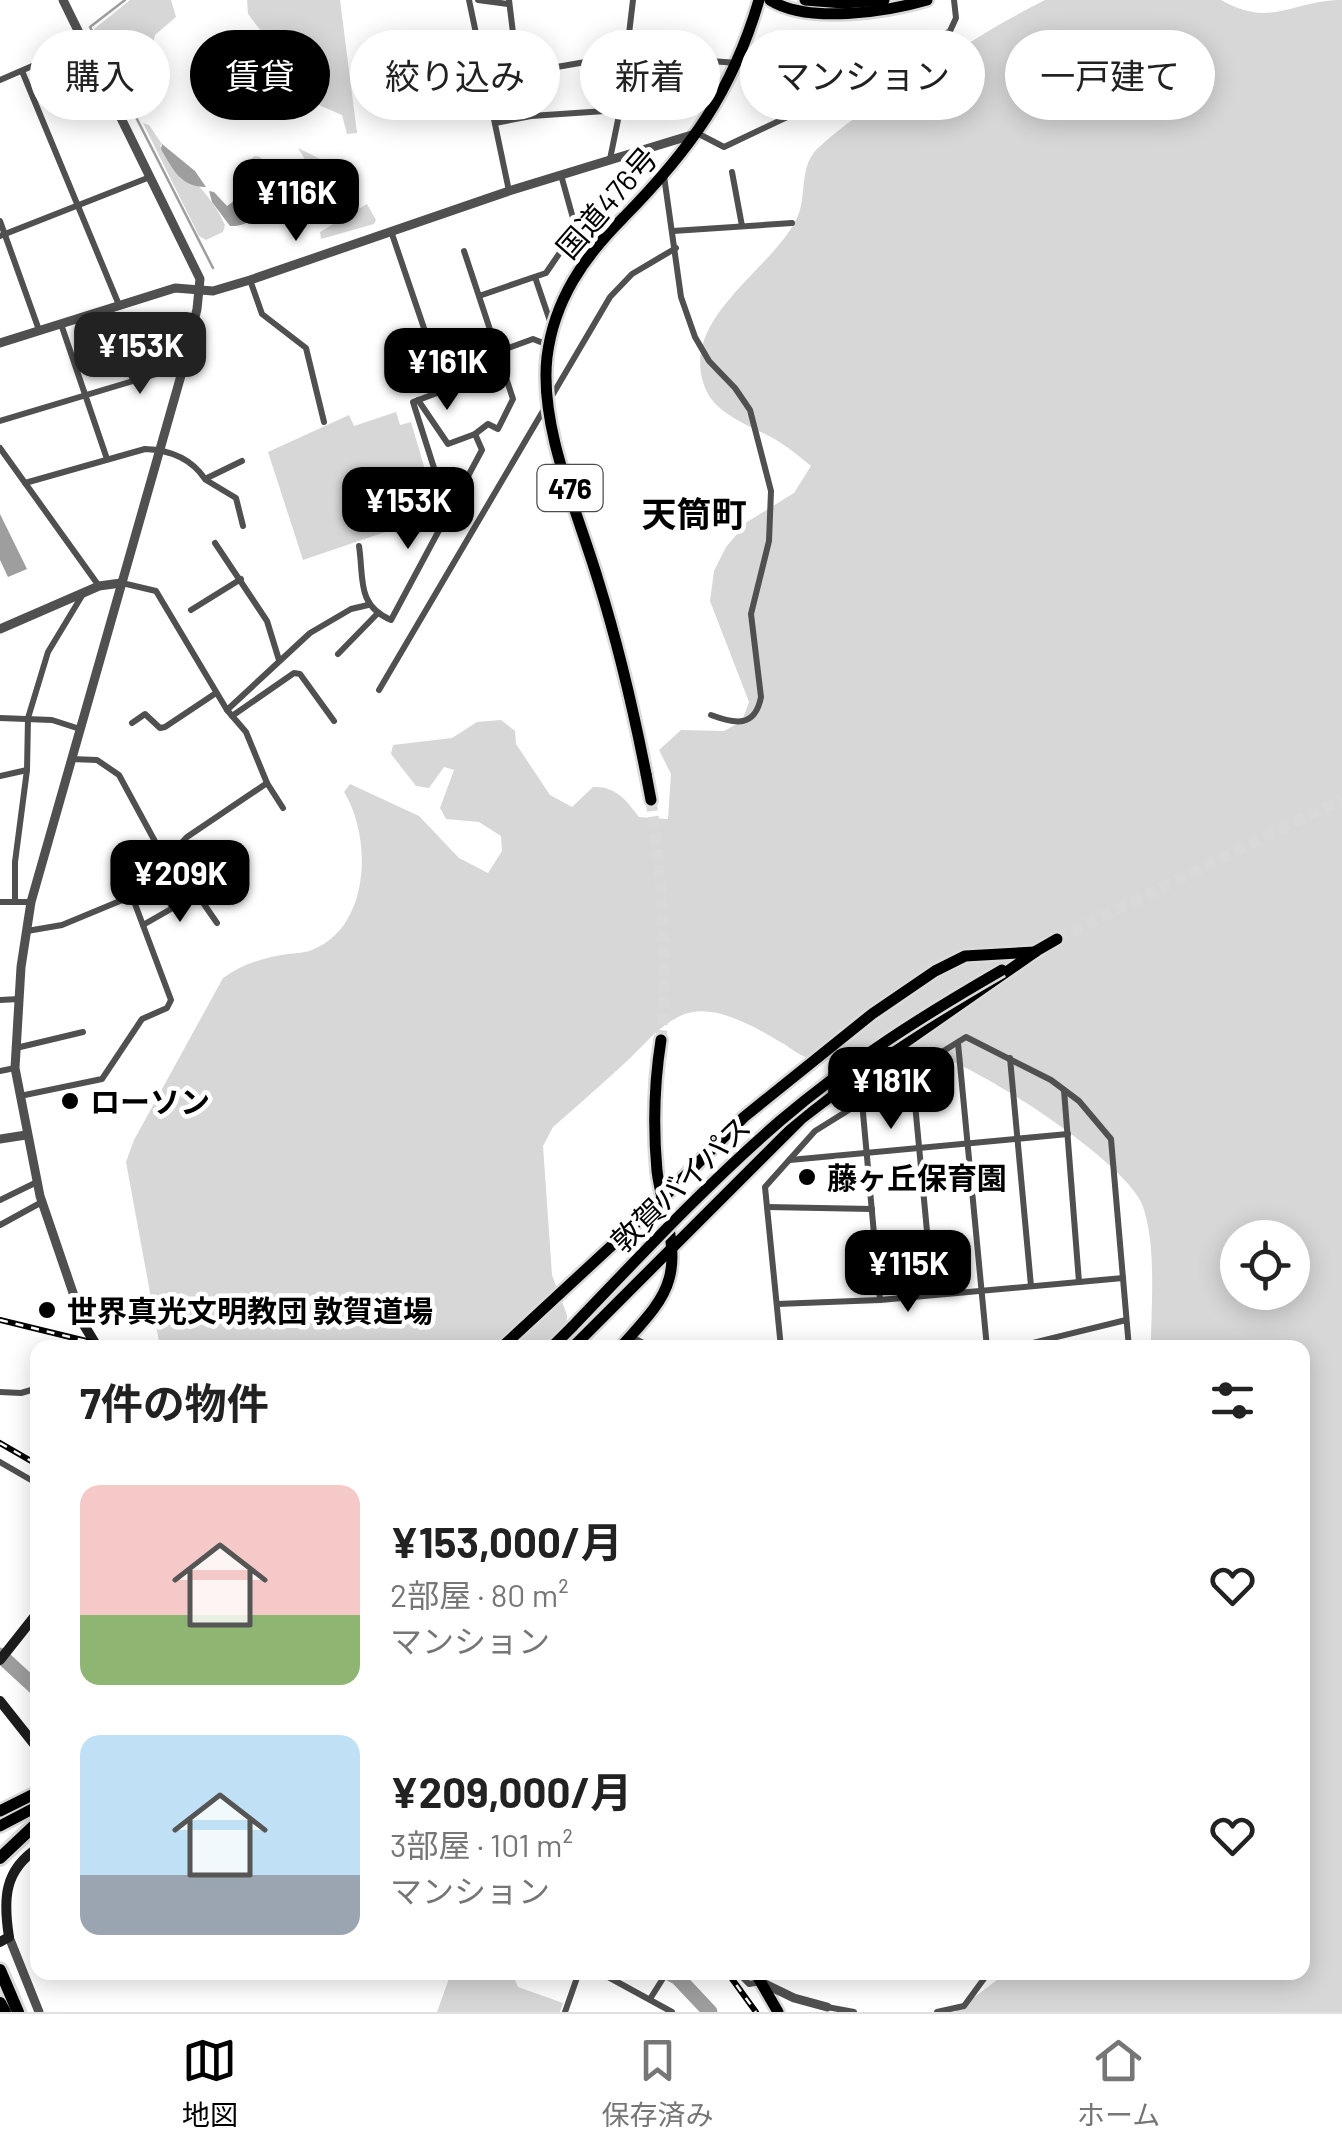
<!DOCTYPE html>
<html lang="ja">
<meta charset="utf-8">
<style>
:root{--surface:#fff;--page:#f6f6f6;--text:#222;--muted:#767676;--line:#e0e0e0;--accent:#000}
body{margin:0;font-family:Barlow,"Noto Sans JP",sans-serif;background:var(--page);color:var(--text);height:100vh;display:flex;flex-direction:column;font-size:38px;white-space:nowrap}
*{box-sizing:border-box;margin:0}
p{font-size:32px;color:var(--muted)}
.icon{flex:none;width:55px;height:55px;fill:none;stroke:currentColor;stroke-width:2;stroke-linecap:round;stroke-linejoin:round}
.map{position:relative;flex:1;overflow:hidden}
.panel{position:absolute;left:30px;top:1340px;width:1280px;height:640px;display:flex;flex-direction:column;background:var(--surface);border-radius:20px;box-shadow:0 5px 25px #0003}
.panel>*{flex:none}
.banner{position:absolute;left:30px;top:30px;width:1282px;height:90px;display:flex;gap:20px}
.controls{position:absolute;left:1220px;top:1220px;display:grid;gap:20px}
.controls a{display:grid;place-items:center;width:90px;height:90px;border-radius:50%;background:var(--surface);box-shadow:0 5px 25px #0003;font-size:50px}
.price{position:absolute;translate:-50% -85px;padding:0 22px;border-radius:20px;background:var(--accent);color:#fff;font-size:32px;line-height:65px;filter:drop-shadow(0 2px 5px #0008)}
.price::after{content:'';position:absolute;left:50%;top:60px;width:30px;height:22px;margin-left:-15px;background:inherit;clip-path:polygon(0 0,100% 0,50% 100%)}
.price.active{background:#222;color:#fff}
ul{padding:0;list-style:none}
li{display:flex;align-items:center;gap:30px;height:250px;padding:0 50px}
li span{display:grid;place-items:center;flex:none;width:280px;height:200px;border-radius:20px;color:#555}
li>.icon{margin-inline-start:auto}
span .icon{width:120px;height:120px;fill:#fffc;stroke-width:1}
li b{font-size:42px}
h2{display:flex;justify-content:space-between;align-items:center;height:120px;padding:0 50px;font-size:42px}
.chip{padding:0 35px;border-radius:45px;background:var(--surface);box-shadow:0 5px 25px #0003;font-size:35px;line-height:90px}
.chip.active{background:var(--accent);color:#fff}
.dock{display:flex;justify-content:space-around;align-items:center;height:140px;border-top:2px solid var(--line);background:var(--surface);font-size:28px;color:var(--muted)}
.dock a{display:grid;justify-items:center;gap:5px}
.dock .active{color:var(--accent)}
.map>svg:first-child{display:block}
.green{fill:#d7d7d7;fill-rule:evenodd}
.water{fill:#9e9e9e}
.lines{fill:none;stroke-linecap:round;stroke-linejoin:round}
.stream{stroke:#9e9e9e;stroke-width:2.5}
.river{stroke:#9e9e9e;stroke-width:15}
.trunk-tunnel{stroke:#d9d9d9;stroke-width:11;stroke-dasharray:11 5.5;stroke-linecap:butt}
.trunk-casing{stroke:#dbdbdb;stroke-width:16}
.motorway-casing{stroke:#dbdbdb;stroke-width:18}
.minor{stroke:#505050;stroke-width:6}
.tertiary{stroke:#505050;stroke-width:9}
.secondary{stroke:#1d1d1d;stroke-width:10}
.trunk{stroke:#000;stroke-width:11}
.motorway{stroke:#000;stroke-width:12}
.rail-casing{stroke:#000;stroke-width:6}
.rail{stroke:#fff;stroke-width:2.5;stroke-dasharray:8;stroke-linecap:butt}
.trunk-bridge-casing{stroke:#dbdbdb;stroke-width:16;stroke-linecap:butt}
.trunk-bridge{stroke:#000;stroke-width:11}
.poi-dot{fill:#000;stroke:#fff;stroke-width:4}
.labels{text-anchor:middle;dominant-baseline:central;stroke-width:9;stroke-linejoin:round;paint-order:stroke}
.shield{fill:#fff;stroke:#4c4c4c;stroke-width:2.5}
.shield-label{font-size:28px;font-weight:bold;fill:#000}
.street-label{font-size:30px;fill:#000;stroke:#fff}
.poi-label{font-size:30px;font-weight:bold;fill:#000;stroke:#fff;text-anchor:start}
.quarter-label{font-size:35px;font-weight:bold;fill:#000;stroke:#fff}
</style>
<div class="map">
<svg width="1342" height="2012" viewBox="0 0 1342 2012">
<rect width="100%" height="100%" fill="#fff"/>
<g class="green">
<polygon points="130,0 171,0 176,17 155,35 152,47 119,75 115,73 94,29"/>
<polygon points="247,0 340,0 357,133 347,134 342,115 321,106 306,92 308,85 291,81 270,94 261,78 282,59 248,14"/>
<path d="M1045,0H1221C1271,29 1293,0 1342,0V2012H955L1006,1973L1302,1972V1348L1151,1347C1151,1305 1157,1244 1142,1204C1124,1159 958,1051 908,1046C875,1042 842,1065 811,1059C802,1057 792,1049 784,1044C758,1029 717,1003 685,1014C661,1023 645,1044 627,1061C602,1084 578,1105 553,1127L543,1146L552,1275L567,1315L566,1347H160L126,1162L134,1140L223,978C244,963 263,958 288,954C296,953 305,953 312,950C371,927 372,837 344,792L350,784L419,816L459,858L488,873L502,851L501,836L479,822L446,819L440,808L454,770L444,767L429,788L416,786L391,754L393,745L452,738L477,722L501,720L515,731L516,744L550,795L572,807L593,787C616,786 626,800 639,817L668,819L671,774L659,750L681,730L724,731L742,721L749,702L710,601L714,571L726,547L747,522L794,493L811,466C801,458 792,450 781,443C758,428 720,418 707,392C674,322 769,273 796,220C808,198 798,168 817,149C843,124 873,106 902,86C949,55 995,25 1045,0ZM1238,1238H1292V1292H1238Z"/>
<path d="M143,123L149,125L162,144L160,146C184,172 211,193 225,225L223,232L206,240L199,236Z"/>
<polygon points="298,148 353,175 353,179 326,195"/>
<polygon points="255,156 260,157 275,176 302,161 321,198 301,210 255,180 248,172 248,161"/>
<polygon points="367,204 376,220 374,224 321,239 320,232"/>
<polygon points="396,412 400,425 411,422 438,514 303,560 268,452 349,415 354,426"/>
<polygon points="451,1973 512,1973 518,1987 563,2003 560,2012 437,2012"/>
</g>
<g class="water">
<path d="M162,144L195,171L206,187C181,187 173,170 161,149Z"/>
<path d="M256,185L263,188L270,203C261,216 246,227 230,226L212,202L209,191L214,192L227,206Z"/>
<polygon points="0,514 27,569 8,577 0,560"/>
</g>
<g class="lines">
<polyline class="stream" points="125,0 90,27 213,268"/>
<g class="river">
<polyline points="0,1655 38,1690"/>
<polyline points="667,1972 678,1978 710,2012"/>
</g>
<g class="trunk-tunnel">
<path d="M651,800C662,883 668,956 661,1040"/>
<polyline points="1057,939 1342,799"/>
</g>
<g class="trunk-casing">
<g id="trunk">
<path d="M770,0C808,24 886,12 927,0"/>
<polyline points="805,0 843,3 884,0"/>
<path d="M623,218C690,150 732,92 759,0"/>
<polyline points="646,774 651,800"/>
<polyline points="1031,954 1057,939"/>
<polyline points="501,1348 661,1200 744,1117 872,1014 935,971 965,956 1035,952"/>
<polyline points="551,1348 573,1326"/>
<polyline points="572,1348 801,1119 864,1071 1035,952"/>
<path d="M620,1348C638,1327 662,1305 669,1279C679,1245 661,1205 657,1171C653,1127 654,1084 661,1040"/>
<polyline points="0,1811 38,1792"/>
<polyline points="0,1826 38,1806"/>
<polyline points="755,1972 778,2012"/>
</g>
</g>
<g class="motorway-casing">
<g id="motorway">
<polyline points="0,1858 38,1822"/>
<polyline points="0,1970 18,2012"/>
<polyline points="0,2003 5,2012"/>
</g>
</g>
<g class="minor">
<polyline points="469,0 509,191"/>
<polyline points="478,0 508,4"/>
<polyline points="509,0 514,41 531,116"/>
<polyline points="740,56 875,74"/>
<polyline points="22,71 119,305"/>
<polyline points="522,73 626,55 738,63"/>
<polyline points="0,80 83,44"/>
<polyline points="495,123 531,116 620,110 724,89"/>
<polyline points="697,133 724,147 876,75 950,31 956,18 954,0"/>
<polyline points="610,159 620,110 633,0"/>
<polyline points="732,172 742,226"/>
<path d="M664,176L681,297L695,337L709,361L735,388L750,410L771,491L769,541L751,614L761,697C755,728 735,724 711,715"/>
<polyline points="0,221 39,330"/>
<polyline points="673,231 792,223"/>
<polyline points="392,234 445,390 413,402 449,515"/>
<polyline points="0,236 150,177"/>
<polyline points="250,280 262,314 306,348 324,422"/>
<polyline points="479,296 546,273 576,229 561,175"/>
<polyline points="61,324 107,459"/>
<polyline points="440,377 468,367 473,361 533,339 543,343 552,327 535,277"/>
<polyline points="418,400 448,444 475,434"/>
<polyline points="0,421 183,366"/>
<polyline points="0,448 99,586"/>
<polyline points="206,480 236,498 243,526"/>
<path d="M25,483L145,449C170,450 191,458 205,479L242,461"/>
<polyline points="215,543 267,621 279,660"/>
<path d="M359,546C364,578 356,605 391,620L482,450L475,434L488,424L498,429L513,399L464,251"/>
<polyline points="191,610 241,579"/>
<polyline points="338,654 377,614"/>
<polyline points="379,690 610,297 632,274 676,248"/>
<polyline points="227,710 310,633 351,609 368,605"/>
<polyline points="232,716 294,673 300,674 334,721"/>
<polyline points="0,718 52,720 80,729"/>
<polyline points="132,723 145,714 160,728 165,727 216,693"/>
<polyline points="71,759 97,760 119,775 164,858"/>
<polyline points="0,776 27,770"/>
<polyline points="267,783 283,808"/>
<polyline points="151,874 173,908"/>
<polyline points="0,902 31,902"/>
<polyline points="15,902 15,862 27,770 28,718 48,652 83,594"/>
<polyline points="143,925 197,894 217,923"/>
<polyline points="27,931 62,925 132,896 187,837 267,783 246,732 227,710 156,591 122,583"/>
<polyline points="0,1000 19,999"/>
<polyline points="958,1043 987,1348"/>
<polyline points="16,1048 83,1032"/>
<polyline points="1010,1058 1031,1286"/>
<polyline points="0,1071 15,1068"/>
<polyline points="912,1072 933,1295"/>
<polyline points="1064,1090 1079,1282"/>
<polyline points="20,1096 102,1079 142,1019 167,1008 171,1000 132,896"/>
<polyline points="862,1102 880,1300"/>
<polyline points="790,1160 1068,1134"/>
<polyline points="0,1200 37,1182"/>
<polyline points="767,1207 872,1209"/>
<polyline points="0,1225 42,1202"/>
<polyline points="777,1304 880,1300 1123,1278"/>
<polyline points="631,1337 654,1348"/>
<polyline points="781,1348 765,1187 815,1131 966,1037 1051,1080 1079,1101 1111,1139 1129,1348"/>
<polyline points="1012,1348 1126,1320"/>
<polyline points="0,1392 21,1393 38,1388"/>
<polyline points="0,1462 38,1484"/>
<polyline points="599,1972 672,2012"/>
<polyline points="737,1972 749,1984 761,1982"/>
<polyline points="650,1999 667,1972"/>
<polyline points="827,2007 854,2012"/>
<polyline points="565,2012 579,1972"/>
<polyline points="937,2012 964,2006 986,1976 996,1972"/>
</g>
<g class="tertiary">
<polyline points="63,0 200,279 197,309 184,365 31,902 21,967 15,1068 40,1196 84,1325"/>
<polyline points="0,343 175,288 213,291 250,280 509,191 695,134"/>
<polyline points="0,629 99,586 121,583"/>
<polyline points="0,1139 26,1135"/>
<polyline points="9,1937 39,2012"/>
<polyline points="763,1983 794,1998 827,2007"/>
</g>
<g class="secondary">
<polyline points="84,1325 98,1348"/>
<polyline points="0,1660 38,1612"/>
<polyline points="0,1701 38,1749"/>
<path d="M0,1942L9,1937C3,1899 4,1870 38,1848"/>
</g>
<use href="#trunk" class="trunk"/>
<use href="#motorway" class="motorway"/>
<g class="rail-casing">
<g id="rail">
<polyline points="0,1320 115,1348"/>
<polyline points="0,1443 38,1465"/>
<polyline points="727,1972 756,2012"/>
</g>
</g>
<use href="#rail" class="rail"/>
<g class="trunk-bridge-casing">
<g id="trunk-bridge">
<path d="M623,218C584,257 554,300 547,357C539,427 578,513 598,580C618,644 633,708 646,774"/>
<path d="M573,1326C640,1256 707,1184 780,1121C849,1062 924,1015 1002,970"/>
</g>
</g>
<use href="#trunk-bridge" class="trunk-bridge"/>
</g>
<g class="poi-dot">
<circle cx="70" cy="1101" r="10"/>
<circle cx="807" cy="1177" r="10"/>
<circle cx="47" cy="1310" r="10"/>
</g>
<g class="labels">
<rect class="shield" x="537.5" y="465" width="65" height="46" rx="8"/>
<g class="shield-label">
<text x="570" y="488">476</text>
</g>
<g class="street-label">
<text transform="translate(606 202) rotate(-49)">国道476号</text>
<text transform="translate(680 1183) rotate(-44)">敦賀バイパス</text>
</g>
<g class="poi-label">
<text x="90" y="1101">ローソン</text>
<text x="827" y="1177">藤ヶ丘保育園</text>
<text x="67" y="1310">世界真光文明教団 敦賀道場</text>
</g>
<g class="quarter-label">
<text x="694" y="513">天筒町</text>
</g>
</g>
</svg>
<div class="controls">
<a><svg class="icon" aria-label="locate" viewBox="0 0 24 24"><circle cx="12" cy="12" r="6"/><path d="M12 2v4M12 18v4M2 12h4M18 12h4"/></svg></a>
</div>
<b class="price" style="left:296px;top:244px">¥116K</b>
<b class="price active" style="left:140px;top:397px">¥153K</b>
<b class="price" style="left:447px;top:413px">¥161K</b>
<b class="price" style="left:408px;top:552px">¥153K</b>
<b class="price" style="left:180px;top:925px">¥209K</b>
<b class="price" style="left:891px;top:1132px">¥181K</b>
<b class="price" style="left:908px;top:1315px">¥115K</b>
<div class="banner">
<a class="chip">購入</a>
<a class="chip active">賃貸</a>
<a class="chip">絞り込み</a>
<a class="chip">新着</a>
<a class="chip">マンション</a>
<a class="chip">一戸建て</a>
</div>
<section class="panel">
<h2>7件の物件<svg class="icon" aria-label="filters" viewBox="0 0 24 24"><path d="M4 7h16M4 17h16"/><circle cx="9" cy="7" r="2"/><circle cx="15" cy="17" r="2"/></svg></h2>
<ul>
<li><span style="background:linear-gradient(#f6c9c9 65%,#8fb573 0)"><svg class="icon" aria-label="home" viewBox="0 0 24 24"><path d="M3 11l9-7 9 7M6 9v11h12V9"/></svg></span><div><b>¥153,000/月</b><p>2部屋 · 80 m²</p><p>マンション</p></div><svg class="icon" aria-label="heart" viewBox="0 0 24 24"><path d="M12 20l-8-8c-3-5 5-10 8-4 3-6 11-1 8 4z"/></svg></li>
<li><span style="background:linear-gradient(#bfe0f5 70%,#9aa5b1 0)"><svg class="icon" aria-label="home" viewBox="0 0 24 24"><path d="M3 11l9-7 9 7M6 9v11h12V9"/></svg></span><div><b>¥209,000/月</b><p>3部屋 · 101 m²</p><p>マンション</p></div><svg class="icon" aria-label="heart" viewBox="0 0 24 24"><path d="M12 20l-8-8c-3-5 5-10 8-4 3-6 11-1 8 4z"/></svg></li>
</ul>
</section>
</div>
<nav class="dock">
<a class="active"><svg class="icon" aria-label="map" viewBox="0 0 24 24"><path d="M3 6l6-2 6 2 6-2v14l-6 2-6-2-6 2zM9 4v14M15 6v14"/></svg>地図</a>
<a><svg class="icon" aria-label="saved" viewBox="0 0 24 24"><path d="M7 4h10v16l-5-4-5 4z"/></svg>保存済み</a>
<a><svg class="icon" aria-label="home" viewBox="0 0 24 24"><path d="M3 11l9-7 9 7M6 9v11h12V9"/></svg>ホーム</a>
</nav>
